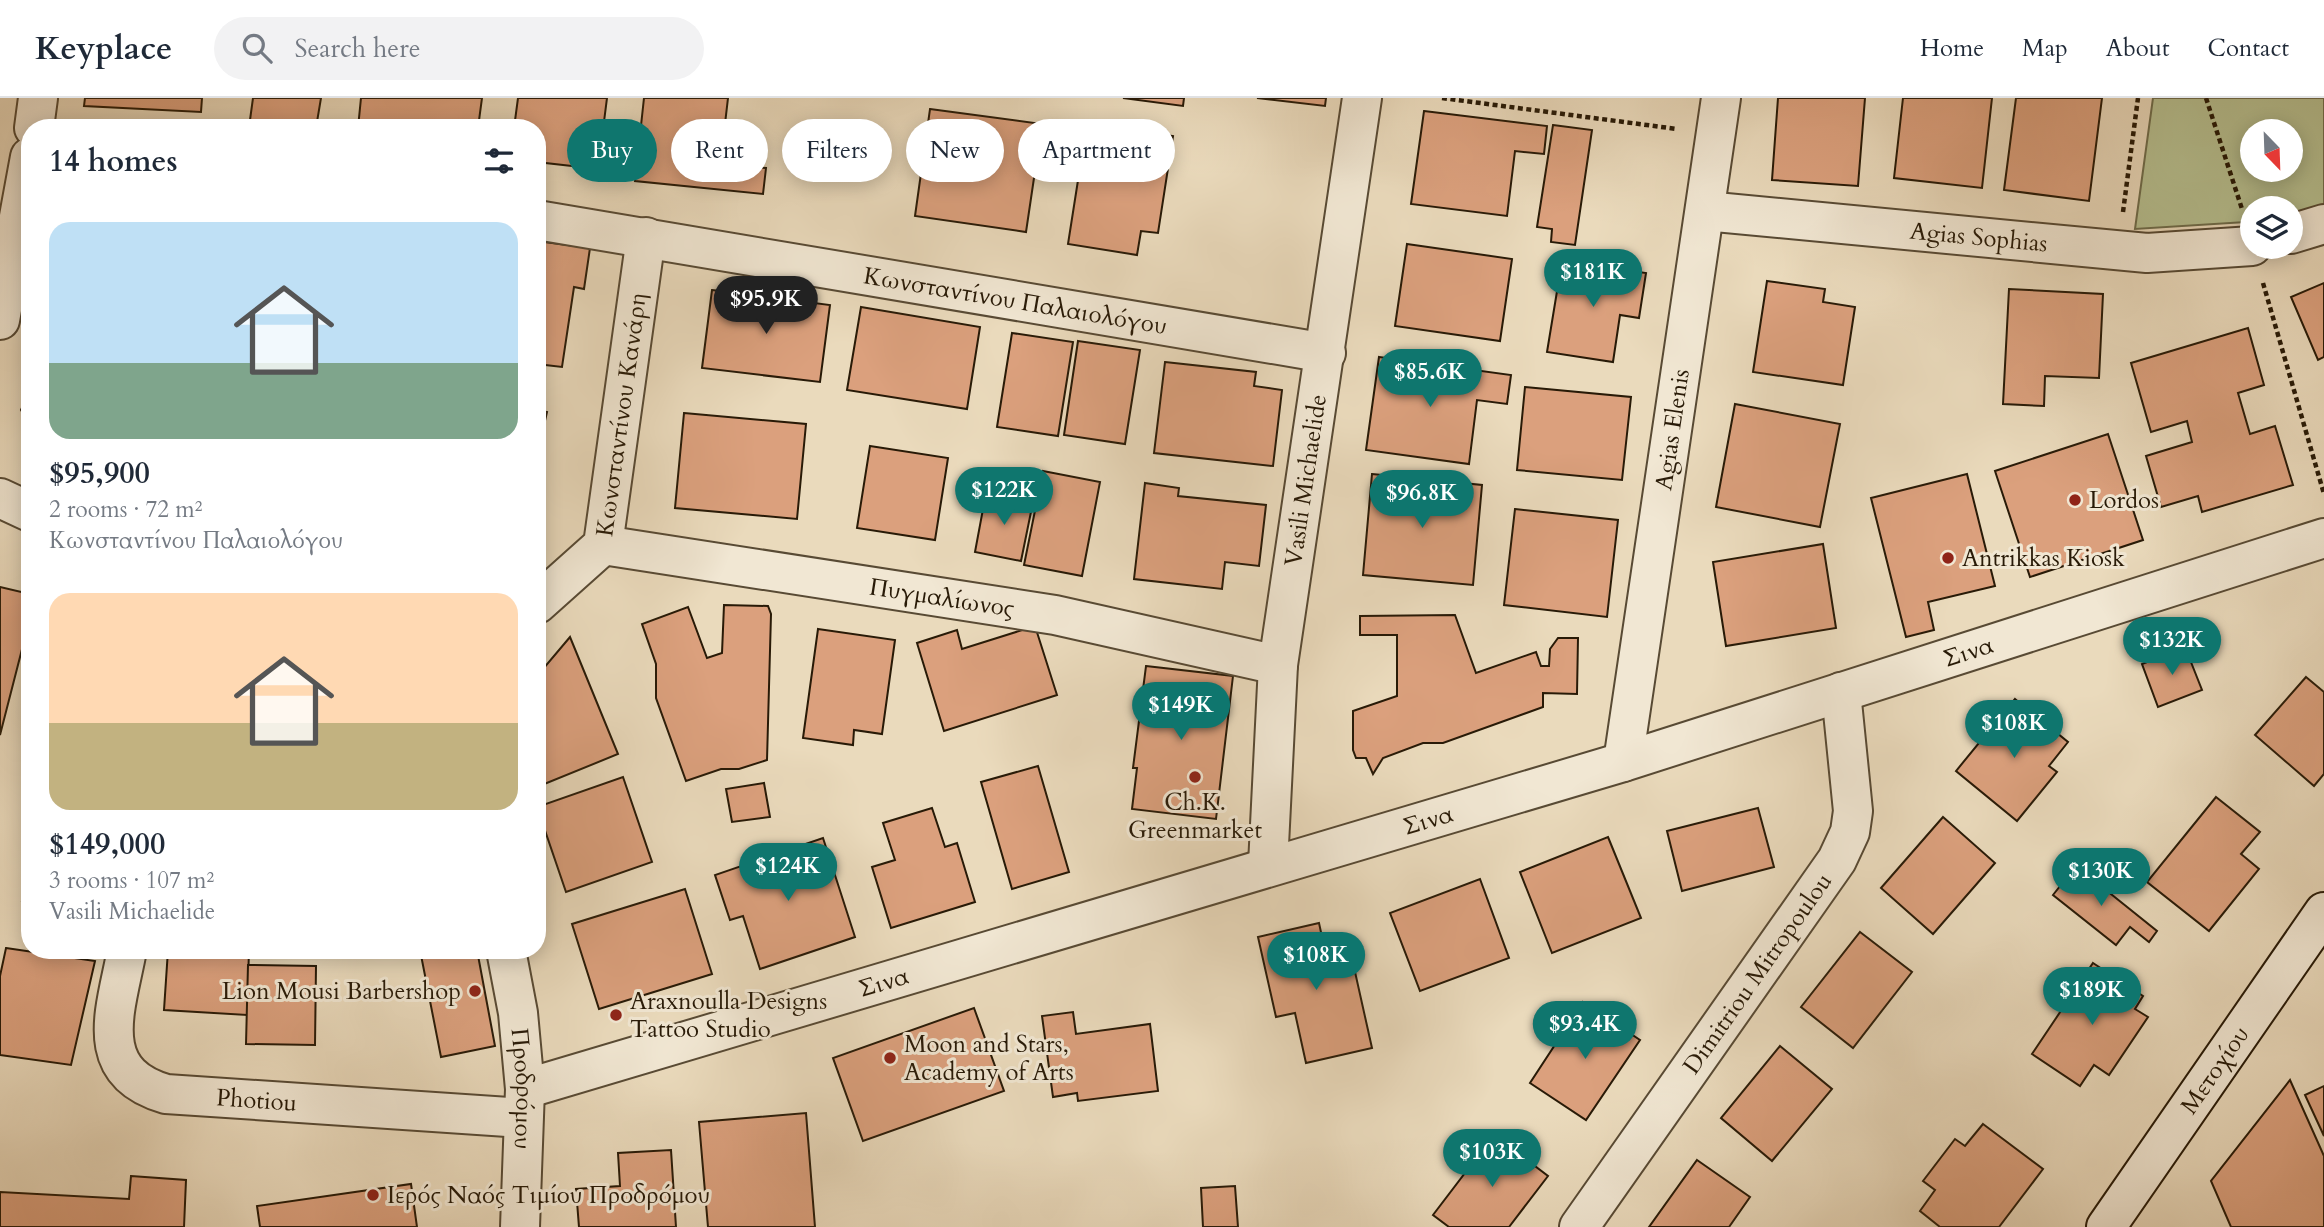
<!DOCTYPE html>
<meta charset="utf-8">
<style>
:root{--surface:#fff;--page:#f2f2f3;--text:#1f2937;--muted:#747a83;--line:#e0e1e3;--accent:#0f766e}
body{margin:0;font-family:Cardo,serif;background:var(--page);color:var(--text);height:100vh;display:flex;flex-direction:column;font-size:26px;white-space:nowrap}
*{box-sizing:border-box;margin:0}
p{font-size:23px;color:var(--muted)}
.icon{flex:none;width:38px;height:38px;fill:none;stroke:currentColor;stroke-width:2;stroke-linecap:round;stroke-linejoin:round}
.map{position:relative;flex:1;overflow:hidden}
.panel{position:absolute;left:21px;top:21px;width:525px;height:840px;display:flex;flex-direction:column;background:var(--surface);border-radius:28px;box-shadow:0 4px 18px #0003}
.panel>*{flex:none}
.hud{position:absolute;left:567px;top:21px;width:665px;height:63px;display:flex;gap:14px}
.needle{width:46px;rotate:157deg}
.tools{position:absolute;left:2240px;top:21px;display:grid;gap:14px}
.tools a{display:grid;place-items:center;width:63px;height:63px;border-radius:50%;background:var(--surface);box-shadow:0 4px 18px #0003;font-size:35px}
.price{position:absolute;translate:-50% -60px;padding:0 16px;border-radius:24px;background:var(--accent);color:#fff;font-size:23px;line-height:46px;filter:drop-shadow(0 2px 4px #0008)}
.price::after{content:'';position:absolute;left:50%;top:42px;width:21px;height:16px;margin-left:-10px;background:inherit;clip-path:polygon(0 0,100% 0,50% 100%)}
.price.selected{background:#222;color:#fff}
ul{padding:0;list-style:none}
li{display:grid;align-content:center;gap:14px;height:371px;padding:0 28px}
li span{display:grid;place-items:center;height:217px;border-radius:21px;color:#555}
li>.icon{margin-inline-start:auto}
span .icon{width:126px;height:126px;fill:#fffc;stroke-width:1}
li b{font-size:30px}
h2{display:flex;justify-content:space-between;align-items:center;height:84px;padding:0 28px;font-size:30px}
.pill{padding:0 24px;border-radius:32px;background:var(--surface);box-shadow:0 4px 18px #0003;font-size:24px;line-height:63px}
.pill.selected{background:var(--accent);color:#fff}
header{display:flex;align-items:center;gap:42px;box-sizing:border-box;height:98px;padding:0 35px;background:var(--surface);border-bottom:2px solid var(--line)}
header strong{font-size:33px}
nav{display:flex;gap:38px;margin-inline-start:auto;font-size:24px}
.search{width:490px;height:63px;background:var(--page);display:flex;align-items:center;gap:18px;box-sizing:border-box;padding:0 24px;border-radius:38px;color:var(--muted);font-size:26px}
.map>svg:first-child{display:block}
.green{fill:#b6c091;stroke:#6f6d4c;stroke-width:2;fill-rule:evenodd}
.building{fill:#dba07d;stroke:#281a07;stroke-width:2}
.lines{fill:none;stroke-linecap:round;stroke-linejoin:round}
.minor-casing{stroke:#584a34;stroke-width:42}
.tertiary-casing{stroke:#584a34;stroke-width:42}
.secondary-casing{stroke:#281a07;stroke-width:42}
.path{stroke:#281a07;stroke-width:4.5;stroke-dasharray:5 3.5;stroke-linecap:butt}
.minor{stroke:#f1e7d3;stroke-width:38}
.tertiary{stroke:#f1e7d3;stroke-width:38}
.secondary{stroke:#f1e7d3;stroke-width:38}
.poi-dot{fill:#8f2418;stroke:#f1e7d3;stroke-width:2.5}
.labels{text-anchor:middle;dominant-baseline:central;stroke-width:6;stroke-linejoin:round;paint-order:stroke}
.street-label{font-size:24px;fill:#281a07;stroke:#f1e7d3}
.poi-label{font-size:24px;fill:#281a07;stroke:#f1e7d3;text-anchor:start}
</style>
<header>
<strong>Keyplace</strong>
<div class="search"><svg class="icon" aria-label="search" viewBox="0 0 24 24"><circle cx="10" cy="10" r="6"/><path d="M15 15l6 6"/></svg>Search here</div>
<nav><a>Home</a><a>Map</a><a>About</a><a>Contact</a></nav>
</header>
<div class="map">
<svg width="2324" height="1129" viewBox="0 0 2324 1129">
<rect width="100%" height="100%" fill="#eadabc"/>
<filter id="stains"><feTurbulence type="fractalNoise" baseFrequency=".00286" numOctaves="4"/><feColorMatrix values="0 0 0 0 .2 0 0 0 0 .09 0 0 0 0 .02 0 0 0 .5 -.17"/></filter>
<radialGradient id="worn" r=".72"><stop offset=".6" stop-color="#630" stop-opacity="0"/><stop offset="1" stop-color="#630" stop-opacity=".3"/></radialGradient>
<path class="green" d="M2153,0H2324V108L2291,115V110H2252V123L2246,124L2135,131ZM2252,33H2291V72H2252Z"/>
<g class="building">
<polygon points="85,0 202,0 201,14 84,8"/>
<polygon points="253,0 321,0 316,30 250,22"/>
<polygon points="361,0 482,0 478,30 358,30"/>
<polygon points="518,0 607,0 598,71 537,64 537,30 514,30"/>
<polygon points="644,0 728,0 725,26 741,28 737,68 766,70 763,96 635,83"/>
<polygon points="1123,0 1184,0 1183,8"/>
<polygon points="1257,0 1326,0 1325,8"/>
<polygon points="1778,0 1865,0 1858,88 1772,82"/>
<polygon points="1903,0 1992,0 1982,90 1894,80"/>
<polygon points="2016,0 2102,0 2089,103 2004,92"/>
<polygon points="930,11 1042,26 1026,134 915,118"/>
<polygon points="1424,13 1547,28 1544,56 1515,53 1507,118 1411,106"/>
<polygon points="1087,25 1173,38 1158,135 1141,133 1137,157 1068,146"/>
<polygon points="1553,27 1592,32 1575,147 1551,144 1552,131 1537,129"/>
<polygon points="537,143 590,150 584,191 574,189 562,269 537,266"/>
<polygon points="1407,146 1512,161 1500,243 1395,228"/>
<polygon points="1562,163 1646,175 1639,220 1620,217 1613,264 1547,254"/>
<polygon points="1767,183 1825,191 1823,204 1855,209 1843,287 1753,274"/>
<polygon points="2324,185 2324,259 2318,262 2291,199"/>
<polygon points="2009,191 2103,196 2099,280 2045,278 2044,308 2003,306"/>
<polygon points="712,192 830,207 820,284 702,270"/>
<polygon points="861,209 980,229 967,311 847,292"/>
<polygon points="2248,230 2264,287 2238,295 2250,336 2275,328 2293,387 2202,414 2198,398 2161,409 2146,358 2192,344 2187,323 2151,334 2131,265"/>
<polygon points="1012,235 1073,244 1058,338 997,329"/>
<polygon points="1078,243 1140,252 1125,346 1064,337"/>
<polygon points="1379,259 1511,277 1507,306 1477,302 1469,366 1366,352"/>
<polygon points="1165,264 1256,274 1254,288 1282,292 1273,368 1154,355"/>
<polygon points="1525,289 1631,299 1622,382 1517,372"/>
<polygon points="30,292 30,328 21,312"/>
<polygon points="1735,306 1840,326 1820,429 1716,409"/>
<polygon points="537,312 547,314 537,358"/>
<polygon points="684,315 806,326 797,421 675,410"/>
<polygon points="2108,336 2143,442 2030,479 1995,373"/>
<polygon points="870,348 948,360 935,442 857,430"/>
<polygon points="1043,373 1100,384 1082,478 1024,467"/>
<polygon points="1372,376 1482,387 1473,487 1363,477"/>
<polygon points="1967,376 1995,488 1928,504 1934,532 1906,539 1871,400"/>
<polygon points="1145,385 1179,390 1178,398 1266,407 1259,468 1225,464 1222,491 1134,481"/>
<polygon points="986,395 1033,404 1021,463 975,454"/>
<polygon points="1515,411 1618,422 1607,519 1504,507"/>
<polygon points="1823,446 1836,530 1726,548 1713,464"/>
<polygon points="0,489 30,496 30,520 0,637"/>
<polygon points="724,507 768,508 771,516 767,662 739,671 721,671 686,683 656,600 656,566 642,526 688,509 707,560 722,555"/>
<polygon points="1455,517 1476,575 1536,554 1541,568 1549,568 1550,551 1558,540 1578,540 1577,596 1543,595 1543,609 1443,645 1423,645 1383,660 1373,676 1366,660 1356,660 1353,652 1353,613 1397,598 1397,537 1360,537 1360,518"/>
<polygon points="1035,528 1057,597 944,633 917,545 957,532 962,551"/>
<polygon points="818,531 895,542 882,636 854,632 853,647 803,640"/>
<polygon points="570,539 618,656 537,689 537,578"/>
<polygon points="2185,549 2202,592 2158,609 2142,566"/>
<polygon points="1146,568 1233,578 1216,721 1132,711 1137,670 1133,670"/>
<polygon points="2306,579 2324,594 2324,676 2314,688 2255,637"/>
<polygon points="2015,601 2068,644 2049,668 2057,674 2017,723 1956,673"/>
<polygon points="1038,668 1069,774 1012,791 981,684"/>
<polygon points="623,679 652,764 566,794 537,709"/>
<polygon points="764,685 770,719 732,724 726,691"/>
<polygon points="2216,699 2260,734 2241,756 2259,771 2209,833 2147,784"/>
<polygon points="932,710 945,749 957,745 975,804 891,830 872,769 895,762 883,725"/>
<polygon points="1758,710 1774,769 1682,793 1667,733"/>
<polygon points="1943,719 1995,765 1933,836 1881,790"/>
<polygon points="1608,739 1641,820 1552,855 1520,774"/>
<polygon points="823,740 855,839 760,871 743,818 730,822 715,777"/>
<polygon points="30,762 30,804 22,803"/>
<polygon points="2076,768 2157,833 2149,844 2130,829 2116,847 2053,797"/>
<polygon points="1480,781 1509,860 1420,893 1390,815"/>
<polygon points="685,791 712,876 599,911 572,826"/>
<polygon points="1319,825 1325,853 1349,847 1372,950 1306,965 1295,915 1276,919 1258,839"/>
<polygon points="1860,834 1912,874 1853,950 1801,909"/>
<polygon points="6,850 95,863 71,967 0,957 0,878"/>
<polygon points="168,852 249,852 247,917 164,912"/>
<polygon points="420,852 477,852 495,948 441,959"/>
<polygon points="2093,865 2143,898 2135,911 2148,919 2109,977 2094,967 2080,988 2032,956"/>
<polygon points="248,867 316,868 315,947 246,946"/>
<polygon points="1583,904 1640,942 1586,1022 1530,985"/>
<polygon points="974,910 1004,993 863,1043 833,960"/>
<polygon points="1073,914 1076,936 1150,926 1158,993 1078,1003 1077,995 1053,999 1042,918"/>
<polygon points="1780,948 1832,991 1772,1063 1721,1020"/>
<polygon points="2290,982 2324,1058 2324,1129 2231,1129 2211,1083"/>
<polygon points="2324,988 2324,1038 2305,997"/>
<polygon points="806,1015 815,1129 708,1129 699,1024"/>
<polygon points="1983,1026 2043,1071 1999,1129 1940,1129 1920,1113 1935,1092 1923,1083 1955,1041 1965,1048"/>
<polygon points="1494,1037 1548,1078 1509,1129 1449,1129 1433,1117"/>
<polygon points="671,1052 676,1129 579,1129 576,1091 620,1088 618,1055"/>
<polygon points="1697,1062 1750,1099 1729,1129 1649,1129"/>
<polygon points="131,1078 186,1082 184,1129 0,1129 0,1094 129,1101"/>
<polygon points="411,1086 417,1129 260,1129 257,1108"/>
<polygon points="1235,1088 1238,1129 1203,1129 1201,1090"/>
</g>
<g class="lines">
<g class="minor-casing">
<g id="minor">
<polyline points="34,30 38,0"/>
<path id="s1" d="M1705,113L2147,155L2252,148"/>
<path id="s2" d="M537,122L1326,255"/>
<polyline points="2291,136 2324,126"/>
<polyline points="0,222 30,59"/>
<path id="s3" d="M603,447L1055,517L1278,567"/>
<path id="s4" d="M537,506L603,447L646,139"/>
<path id="s5" d="M1623,664L1721,0"/>
<path id="s6" d="M1268,767L1278,567L1362,0"/>
<path id="s7" d="M127,852C116,911 90,974 166,996L523,1020"/>
<path id="s8" d="M525,991L1623,664L2324,440"/>
<path id="s9" d="M1579,1129L1837,762L1850,734L1853,713L1841,594"/>
</g>
</g>
<g class="tertiary-casing">
<g id="tertiary">
<polyline points="0,400 30,414"/>
<path id="s10" d="M506,852L518,915L525,991L520,1129"/>
</g>
</g>
<g class="secondary-casing">
<g id="secondary">
<path id="s11" d="M2106,1129L2324,814"/>
</g>
</g>
<g class="path">
<polyline points="1442,0 1677,31"/>
<polyline points="2206,0 2242,111"/>
<polyline points="2123,114 2138,0"/>
<polyline points="2263,185 2324,396"/>
</g>
<use href="#minor" class="minor"/>
<use href="#tertiary" class="tertiary"/>
<use href="#secondary" class="secondary"/>
</g>
<g class="poi-dot">
<circle cx="2075" cy="402" r="7"/>
<circle cx="1948" cy="460" r="7"/>
<circle cx="1195" cy="679" r="7"/>
<circle cx="475" cy="893" r="7"/>
<circle cx="616" cy="917" r="7"/>
<circle cx="890" cy="960" r="7"/>
<circle cx="373" cy="1097" r="7"/>
</g>
<g class="labels">
<g class="street-label">
<text stroke="none"><textPath href="#s1" startOffset="275">Agias Sophias</textPath></text>
<text stroke="none"><textPath href="#s2" startOffset="485">Κωνσταντίνου Παλαιολόγου</textPath></text>
<text stroke="none"><textPath href="#s4" startOffset="220">Κωνσταντίνου Κανάρη</textPath></text>
<text stroke="none"><textPath href="#s5" startOffset="336">Agias Elenis</textPath></text>
<text stroke="none"><textPath href="#s6" startOffset="387">Vasili Michaelide</textPath></text>
<text stroke="none"><textPath href="#s3" startOffset="343">Πυγμαλίωνος</textPath></text>
<text stroke="none"><textPath href="#s8" startOffset="1508">Σινα</textPath></text>
<text stroke="none"><textPath href="#s8" startOffset="942">Σινα</textPath></text>
<text stroke="none"><textPath href="#s9" startOffset="310">Dimitriou Mitropoulou</textPath></text>
<text stroke="none"><textPath href="#s8" startOffset="374">Σινα</textPath></text>
<text stroke="none"><textPath href="#s11" startOffset="191">Μετοχίου</textPath></text>
<text stroke="none"><textPath href="#s10" startOffset="140">Προδρόμου</textPath></text>
<text stroke="none"><textPath href="#s7" startOffset="262">Photiou</textPath></text>
</g>
<g class="poi-label">
<text x="2089" y="402">Lordos</text>
<text x="1962" y="460">Antrikkas Kiosk</text>
<text x="1195" y="704" text-anchor="middle">Ch.K.<tspan x="1195" dy="28">Greenmarket</tspan></text>
<text x="461" y="893" text-anchor="end">Lion Mousi Barbershop</text>
<text x="630" y="903">Araxnoulla Designs<tspan x="630" dy="28">Tattoo Studio</tspan></text>
<text x="904" y="946">Moon and Stars,<tspan x="904" dy="28">Academy of Arts</tspan></text>
<text x="387" y="1097">Ιερός Ναός Τιμίου Προδρόμου</text>
</g>
</g>
<rect width="100%" height="100%" filter="url(#stains)"/>
<rect width="100%" height="100%" fill="url(#worn)"/>
</svg>
<div class="tools">
<a><svg class="needle" viewBox="-14 -14 28 28"><path d="M0-13l5 13h-10z" fill="#e53935"/><path d="M0 13l5-13h-10z" fill="#747a83"/></svg></a>
<a><svg class="icon" aria-label="layers" viewBox="0 0 24 24"><path d="M12 4l9 5-9 5-9-5zM3 14l9 5 9-5"/></svg></a>
</div>
<b class="price" style="left:1593px;top:211px">$181K</b>
<b class="price selected" style="left:766px;top:238px">$95.9K</b>
<b class="price" style="left:1430px;top:311px">$85.6K</b>
<b class="price" style="left:1004px;top:429px">$122K</b>
<b class="price" style="left:1422px;top:432px">$96.8K</b>
<b class="price" style="left:2172px;top:579px">$132K</b>
<b class="price" style="left:1181px;top:644px">$149K</b>
<b class="price" style="left:2014px;top:662px">$108K</b>
<b class="price" style="left:788px;top:805px">$124K</b>
<b class="price" style="left:2101px;top:810px">$130K</b>
<b class="price" style="left:1316px;top:894px">$108K</b>
<b class="price" style="left:2092px;top:929px">$189K</b>
<b class="price" style="left:1585px;top:963px">$93.4K</b>
<b class="price" style="left:1492px;top:1091px">$103K</b>
<div class="hud">
<a class="pill selected">Buy</a>
<a class="pill">Rent</a>
<a class="pill">Filters</a>
<a class="pill">New</a>
<a class="pill">Apartment</a>
</div>
<section class="panel">
<h2>14 homes<svg class="icon" aria-label="filters" viewBox="0 0 24 24"><path d="M4 7h16M4 17h16"/><circle cx="9" cy="7" r="2"/><circle cx="15" cy="17" r="2"/></svg></h2>
<ul>
<li><span style="background:linear-gradient(#bfe0f5 65%,#7fa58c 0)"><svg class="icon" aria-label="home" viewBox="0 0 24 24"><path d="M3 11l9-7 9 7M6 9v11h12V9"/></svg></span><div><b>$95,900</b><p>2 rooms · 72 m²</p><p>Κωνσταντίνου Παλαιολόγου</p></div></li>
<li><span style="background:linear-gradient(#ffd9b3 60%,#c2b280 0)"><svg class="icon" aria-label="home" viewBox="0 0 24 24"><path d="M3 11l9-7 9 7M6 9v11h12V9"/></svg></span><div><b>$149,000</b><p>3 rooms · 107 m²</p><p>Vasili Michaelide</p></div></li>
</ul>
</section>
</div>
